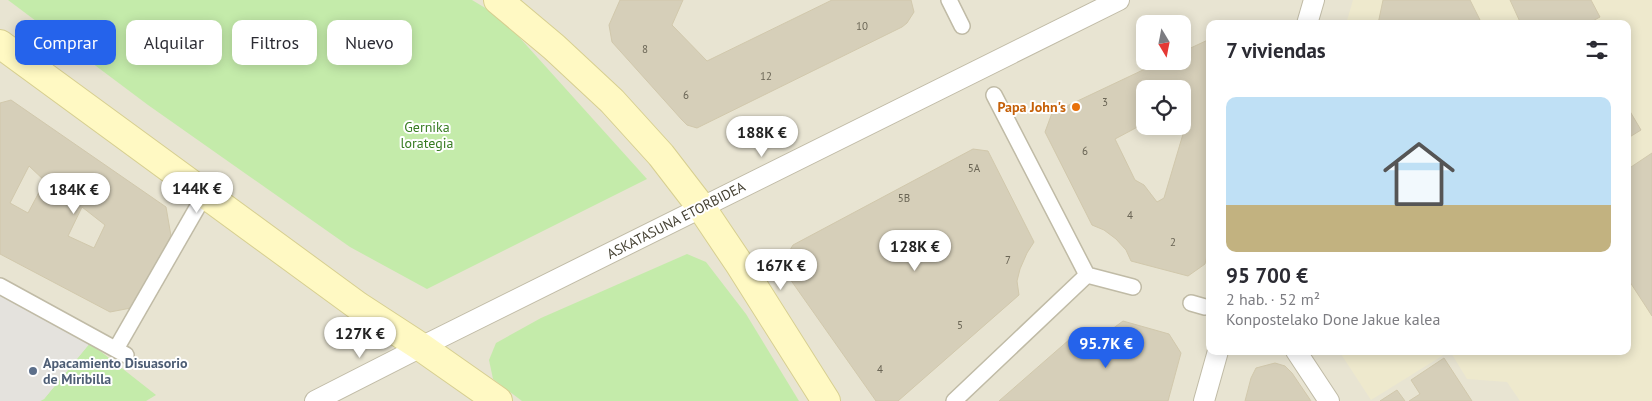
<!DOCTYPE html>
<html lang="es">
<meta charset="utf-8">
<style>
:root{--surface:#fff;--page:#f7f7f7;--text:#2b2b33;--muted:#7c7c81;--accent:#2563eb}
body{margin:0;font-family:"PT Sans",sans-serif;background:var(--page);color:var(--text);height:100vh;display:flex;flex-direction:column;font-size:19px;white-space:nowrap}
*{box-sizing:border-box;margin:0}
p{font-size:16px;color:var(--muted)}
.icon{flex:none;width:28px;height:28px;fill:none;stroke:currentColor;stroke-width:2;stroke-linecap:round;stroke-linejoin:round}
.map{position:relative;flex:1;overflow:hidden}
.details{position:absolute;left:1206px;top:20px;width:425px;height:335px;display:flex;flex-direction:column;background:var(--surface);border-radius:10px;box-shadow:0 2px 12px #0003}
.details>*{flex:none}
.hud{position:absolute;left:15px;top:20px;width:475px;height:45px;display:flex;gap:10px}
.needle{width:32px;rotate:170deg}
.tools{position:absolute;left:1136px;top:15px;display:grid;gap:10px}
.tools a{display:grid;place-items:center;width:55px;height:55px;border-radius:10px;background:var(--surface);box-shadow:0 2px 12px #0003;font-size:25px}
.price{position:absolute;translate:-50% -42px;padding:0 11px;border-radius:18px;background:#fff;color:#222;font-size:16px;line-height:32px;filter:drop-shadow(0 1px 2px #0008)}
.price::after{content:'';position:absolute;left:50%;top:30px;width:15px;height:11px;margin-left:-8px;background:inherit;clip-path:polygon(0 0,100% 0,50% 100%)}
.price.current{background:var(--accent);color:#fff}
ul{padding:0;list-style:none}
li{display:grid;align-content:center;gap:10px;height:265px;padding:0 20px}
li span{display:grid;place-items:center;height:155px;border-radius:10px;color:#555}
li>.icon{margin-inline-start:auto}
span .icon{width:90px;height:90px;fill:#fffc;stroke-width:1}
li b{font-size:21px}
h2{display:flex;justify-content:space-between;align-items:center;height:60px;padding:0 20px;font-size:21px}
.chip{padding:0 18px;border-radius:10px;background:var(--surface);box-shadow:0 2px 12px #0003;font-size:18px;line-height:45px}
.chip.current{background:var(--accent);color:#fff}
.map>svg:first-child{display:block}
.residential{fill:#e8e4d2;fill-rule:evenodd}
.education{fill:#eee9cd}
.green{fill:#c4ebaa}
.parking{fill:#e4e2dd}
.building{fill:#d6cfb9;stroke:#d1c8ac;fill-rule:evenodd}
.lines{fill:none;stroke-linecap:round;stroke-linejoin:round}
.pedestrian-casing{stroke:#c0bba6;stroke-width:18}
.minor-casing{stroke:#c0bba6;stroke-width:22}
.secondary-casing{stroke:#d7cf90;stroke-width:30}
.pedestrian{stroke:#fff;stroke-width:15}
.minor{stroke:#fff;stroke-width:20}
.secondary{stroke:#fff9c3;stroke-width:28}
.food-dot{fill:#e8710a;stroke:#fff;stroke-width:2}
.service-dot{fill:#5c6f8a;stroke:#fff;stroke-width:2}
.labels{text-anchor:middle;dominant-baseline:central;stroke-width:4;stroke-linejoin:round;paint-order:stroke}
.number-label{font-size:11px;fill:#6a6555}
.food-label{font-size:14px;font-weight:bold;fill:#c56008;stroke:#fff;text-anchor:end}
.park-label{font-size:14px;fill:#387c23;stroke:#fff}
.street-label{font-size:14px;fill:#464234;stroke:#fff}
.service-label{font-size:14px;font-weight:bold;fill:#4e5e75;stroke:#fff;text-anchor:start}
</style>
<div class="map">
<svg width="1652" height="401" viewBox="0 0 1652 401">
<rect width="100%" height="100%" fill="#f4f1e4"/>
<path class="residential" d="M0,0H1652V401H0ZM1145,24H1182V61H1145ZM1210,24H1628V351H1210ZM1145,89H1182V126H1145Z"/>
<polygon class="education" points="1353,0 1652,0 1652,401 1520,401 1507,382 1467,379 1450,351 1371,400 1339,351 1628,351 1628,24 1346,24"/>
<g class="green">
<polygon points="8,0 472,0 502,18 647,179 427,289 350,247 148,105"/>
<polygon points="687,254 706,262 746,314 799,401 522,401 493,379 489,360 496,343 541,318"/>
<polygon points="90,343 156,395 146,401 40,401 44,399"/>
</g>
<polygon class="parking" points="0,294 90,343 44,399 40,401 0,401"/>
<g class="building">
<polygon points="620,0 683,0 672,25 707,61 832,0 911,0 914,12 907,23 902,27 697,128 687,125 682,120 612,42 609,25"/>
<polygon points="1383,0 1470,0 1480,20 1472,24 1378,24"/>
<polygon points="1510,0 1591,0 1600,17 1587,24 1521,24"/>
<path d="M1210,39V242L1205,264L1188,276L1131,261L1126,250L1116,239L1104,230L1092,225L1045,132L1052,113L1162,61H1182V52ZM1145,89H1182V105H1184L1189,114L1164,198L1157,202L1144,185L1135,180L1115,139L1145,123Z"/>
<path d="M11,100L166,207L171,236L131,308L110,312L0,254V103ZM29,166L45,181L28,213L10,203ZM82,207L105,225L94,248L68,236Z"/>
<polygon points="1628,108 1641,130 1628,138"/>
<polygon points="973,149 988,151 1034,242 1027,253 1020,269 1017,281 1019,295 898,401 876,401 790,279 785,265 787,255 793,245"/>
<polygon points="1652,153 1652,316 1628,279 1628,169"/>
<polygon points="1123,321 1169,334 1181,353 1168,401 999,401 1070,339 1085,341 1104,335"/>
<polygon points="1444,358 1472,401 1409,401 1420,394 1411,380"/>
<polygon points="1275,363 1285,366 1292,373 1311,401 1245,401 1251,378 1256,368"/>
<polygon points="1397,390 1405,401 1380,401"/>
</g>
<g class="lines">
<g class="pedestrian-casing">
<g id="pedestrian">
<polyline points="949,0 962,26"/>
<polyline points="994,95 1087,275 1133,287"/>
<polyline points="0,286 126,355"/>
<polyline points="1191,303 1205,307"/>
<polyline points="116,349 205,194"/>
<polyline points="954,401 1087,275"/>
</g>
</g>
<g class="minor-casing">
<g id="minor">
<polyline points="1307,24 1314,0"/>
<polyline points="1296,351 1329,401"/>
<polyline points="315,401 421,347 1119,0"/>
<polyline points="1204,401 1218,351"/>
</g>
</g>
<g class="secondary-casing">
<g id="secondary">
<polyline points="498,0 554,47 612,101 661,155 701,207 740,265 826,401"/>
<polyline points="0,44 358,306 421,347 498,401"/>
</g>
</g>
<use href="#pedestrian" class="pedestrian"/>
<use href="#minor" class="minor"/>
<use href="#secondary" class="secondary"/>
</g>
<circle class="food-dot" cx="1076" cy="107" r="5"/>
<circle class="service-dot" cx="33" cy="371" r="5"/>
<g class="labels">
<g class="number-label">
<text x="862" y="26">10</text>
<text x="645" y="49">8</text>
<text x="766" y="76">12</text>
<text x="686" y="95">6</text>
<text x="1105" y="102">3</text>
<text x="1085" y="151">6</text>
<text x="974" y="168">5A</text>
<text x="904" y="198">5B</text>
<text x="1130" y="215">4</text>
<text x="1173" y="242">2</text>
<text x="1008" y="260">7</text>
<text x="960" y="325">5</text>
<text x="880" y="369">4</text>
</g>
<g class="food-label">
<text x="1066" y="107">Papa John's</text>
</g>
<g class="park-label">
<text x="427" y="127">Gernika<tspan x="427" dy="16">lorategia</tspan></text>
</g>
<g class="street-label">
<text transform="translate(676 220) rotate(-27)">ASKATASUNA ETORBIDEA</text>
</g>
<g class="service-label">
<text x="43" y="363">Apacamiento Disuasorio<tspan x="43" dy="16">de Miribilla</tspan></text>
</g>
</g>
</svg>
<div class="tools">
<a><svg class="needle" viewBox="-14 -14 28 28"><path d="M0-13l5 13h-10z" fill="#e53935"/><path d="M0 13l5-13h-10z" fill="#7c7c81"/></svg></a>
<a><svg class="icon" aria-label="locate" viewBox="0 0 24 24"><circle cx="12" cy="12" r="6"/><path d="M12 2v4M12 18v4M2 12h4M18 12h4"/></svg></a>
</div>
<b class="price" style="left:762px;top:158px">188K €</b>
<b class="price" style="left:197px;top:214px">144K €</b>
<b class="price" style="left:74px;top:215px">184K €</b>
<b class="price" style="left:915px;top:272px">128K €</b>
<b class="price" style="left:781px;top:291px">167K €</b>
<b class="price" style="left:360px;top:359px">127K €</b>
<b class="price current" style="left:1106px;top:369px">95.7K €</b>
<div class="hud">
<a class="chip current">Comprar</a>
<a class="chip">Alquilar</a>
<a class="chip">Filtros</a>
<a class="chip">Nuevo</a>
</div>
<section class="details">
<h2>7 viviendas<svg class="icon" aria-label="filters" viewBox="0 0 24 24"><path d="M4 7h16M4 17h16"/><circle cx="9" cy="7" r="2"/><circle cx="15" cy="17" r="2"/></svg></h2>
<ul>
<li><span style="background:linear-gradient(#bfe0f5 70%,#c2b280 0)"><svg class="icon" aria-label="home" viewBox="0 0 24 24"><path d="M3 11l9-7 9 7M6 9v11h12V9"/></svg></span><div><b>95 700 €</b><p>2 hab. · 52 m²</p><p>Konpostelako Done Jakue kalea</p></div></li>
</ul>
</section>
</div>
